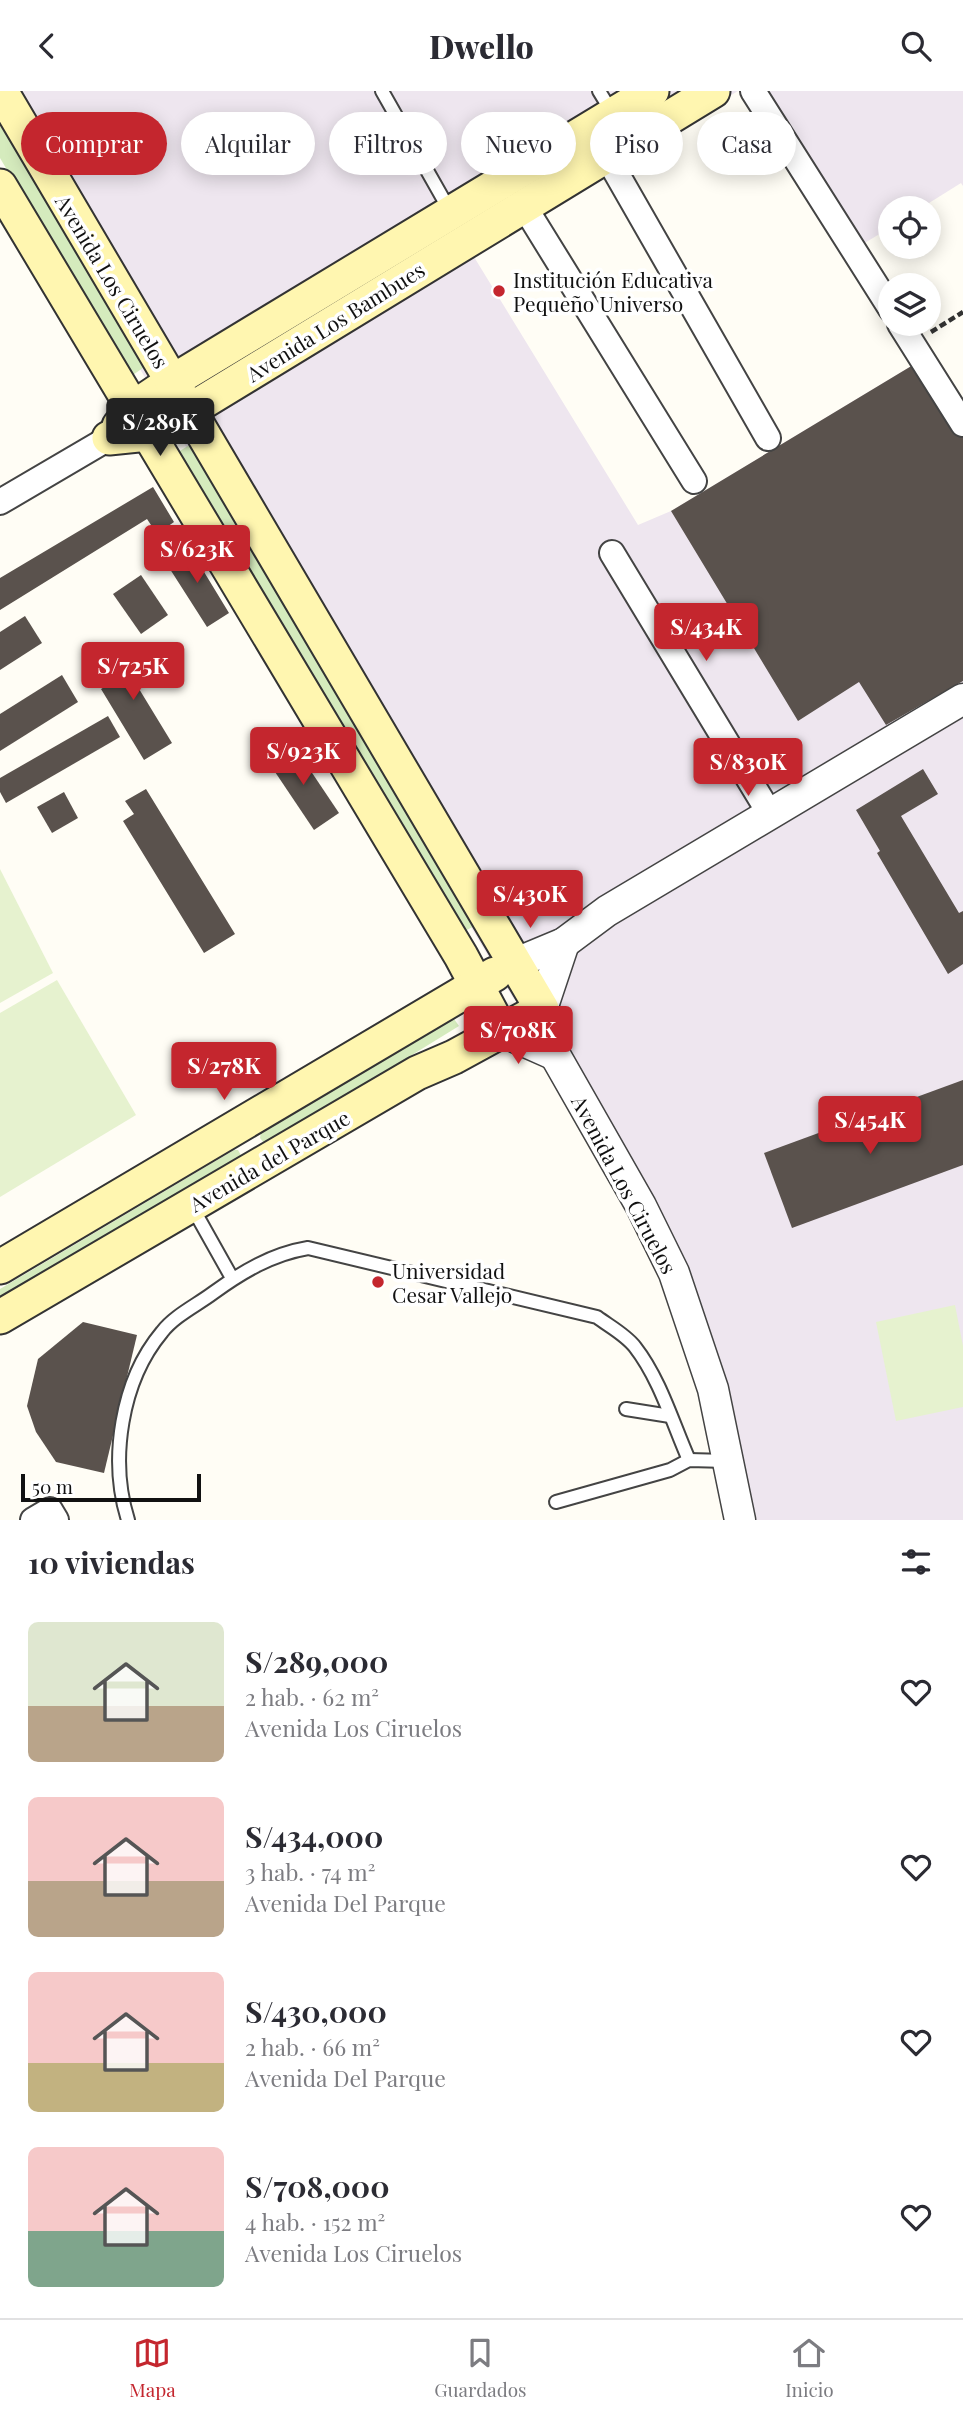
<!DOCTYPE html>
<html lang="es">
<meta charset="utf-8">
<style>
:root{--surface:#fff;--page:#f2f2f3;--text:#2b2b33;--muted:#7c7c81;--line:#e1e1e2;--accent:#c4262e}
body{margin:0;font-family:"Playfair Display",serif;background:var(--page);color:var(--text);height:100vh;display:flex;flex-direction:column;font-size:26px;white-space:nowrap}
*{box-sizing:border-box;margin:0}
p{font-size:23px;color:var(--muted)}
.icon{flex:none;width:38px;height:38px;fill:none;stroke:currentColor;stroke-width:2;stroke-linecap:round;stroke-linejoin:round}
.map{position:relative;height:1429px;overflow:hidden}
.sheet{display:flex;flex-direction:column;background:var(--surface);flex:1}
.sheet>*{flex:none}
.guide{position:absolute;left:21px;top:21px;width:922px;height:63px;display:flex;gap:14px}
.controls{position:absolute;left:878px;top:105px;display:grid;gap:14px}
.controls a{display:grid;place-items:center;width:63px;height:63px;border-radius:50%;background:var(--surface);box-shadow:0 4px 18px #0003;font-size:35px}
.scale{position:absolute;left:21px;bottom:18px;width:180px;box-sizing:border-box;padding-left:7px;border:4px solid #111;border-top:0;font-size:19px;line-height:24px;white-space:nowrap;color:#111;-webkit-text-stroke:5px #fff;paint-order:stroke}
.price{position:absolute;translate:-50% -60px;padding:0 16px;border-radius:7px;background:var(--accent);color:#fff;font-size:23px;line-height:46px;filter:drop-shadow(0 2px 4px #0008)}
.price::after{content:'';position:absolute;left:50%;top:42px;width:21px;height:16px;margin-left:-10px;background:inherit;clip-path:polygon(0 0,100% 0,50% 100%)}
.price.on{background:#222;color:#fff}
ul{padding:0;list-style:none}
li{display:flex;align-items:center;gap:21px;height:175px;padding:0 28px}
li span{display:grid;place-items:center;flex:none;width:196px;height:140px;border-radius:10px;color:#555}
li>.icon{margin-inline-start:auto}
span .icon{width:84px;height:84px;fill:#fffc;stroke-width:1}
li b{font-size:30px}
h2{display:flex;justify-content:space-between;align-items:center;height:84px;padding:0 28px;font-size:30px}
.chip{padding:0 24px;border-radius:32px;background:var(--surface);box-shadow:0 4px 18px #0003;font-size:24px;line-height:63px}
.chip.on{background:var(--accent);color:#fff}
header{display:flex;justify-content:space-between;align-items:center;height:91px;padding:0 28px;background:var(--surface);font-size:32px;font-weight:800}
.tabs{display:flex;justify-content:space-around;align-items:center;height:98px;border-top:2px solid var(--line);background:var(--surface);font-size:19px;color:var(--muted)}
.tabs a{display:grid;justify-items:center;gap:4px}
.tabs .on{color:var(--accent)}
.map>svg:first-child{display:block}
.industrial{fill:#eee6ef}
.green{fill:#d5ebbd}
.pitch{fill:#e6f2cf}
.building{fill:#5a524d}
.lines{fill:none;stroke-linecap:round;stroke-linejoin:round}
.service-casing{stroke:#444;stroke-width:16}
.minor-casing{stroke:#444;stroke-width:28}
.tertiary-casing{stroke:#444;stroke-width:33}
.secondary-casing{stroke:#333;stroke-width:37}
.path{stroke:#333;stroke-width:4.5;stroke-dasharray:7 3.5;stroke-linecap:butt}
.service{stroke:#fff;stroke-width:12}
.minor{stroke:#fff;stroke-width:24}
.tertiary{stroke:#fff;stroke-width:30}
.secondary{stroke:#fff6b0;stroke-width:33}
.poi-dot{fill:#c4262e;stroke:#fff;stroke-width:2.5}
.labels{text-anchor:middle;dominant-baseline:central;stroke-width:7;stroke-linejoin:round;paint-order:stroke}
.poi-label{font-size:21px;fill:#111;stroke:#fff;text-anchor:start}
.street-label{font-size:21px;fill:#111;stroke:#fff}
</style>
<header><svg class="icon" aria-label="back" viewBox="0 0 24 24"><path d="M15 5l-7 7 7 7"/></svg>Dwello<svg class="icon" aria-label="search" viewBox="0 0 24 24"><circle cx="10" cy="10" r="6"/><path d="M15 15l6 6"/></svg></header>
<div class="map">
<svg width="963" height="1429" viewBox="0 0 963 1429">
<rect width="100%" height="100%" fill="#fffdf5"/>
<g class="industrial">
<polygon points="0,0 738,0 471,161 638,434 671,420 918,271 963,344 963,1429 745,1429 722,1316 568,958 513,907 0,42"/>
<polygon points="767,0 963,0 963,95 961,92 921,117 891,117 891,136 863,153"/>
</g>
<g class="green">
<polygon points="0,21 150,272 130,286 0,67"/>
<polygon points="196,350 484,830 461,842 178,361"/>
<polygon points="452,925 459,935 269,1052 264,1052 260,1047 261,1041"/>
<polygon points="234,1059 238,1059 243,1068 0,1215 0,1198"/>
</g>
<g class="pitch">
<polygon points="0,778 53,882 0,912"/>
<polygon points="57,889 136,1024 0,1106 0,922"/>
<polygon points="955,1214 963,1255 963,1316 896,1330 876,1231"/>
</g>
<g class="building">
<polygon points="918,271 963,344 963,590 886,634 859,591 798,630 671,420"/>
<polygon points="153,396 174,431 157,443 147,428 0,519 0,487"/>
<polygon points="184,448 229,522 207,536 168,475 180,466 173,456"/>
<polygon points="141,484 168,524 141,543 113,503"/>
<polygon points="25,525 42,552 0,579 0,541"/>
<polygon points="127,551 145,581 133,588 172,652 144,669 101,598 113,591 100,568"/>
<polygon points="62,584 78,611 0,660 0,623"/>
<polygon points="108,625 120,646 6,712 0,701 0,687"/>
<polygon points="292,652 339,722 314,739 267,669"/>
<polygon points="923,678 938,703 901,725 959,822 963,820 963,873 948,883 877,762 880,760 856,719"/>
<polygon points="146,698 235,843 204,862 123,730 134,723 125,710"/>
<polygon points="64,701 78,727 52,742 37,716"/>
<polygon points="963,989 963,1074 792,1137 764,1062"/>
<polygon points="83,1231 137,1244 104,1382 56,1371 36,1341 27,1315 38,1268"/>
</g>
<g class="lines">
<g class="service-casing">
<g id="service">
<polyline points="382,0 450,120"/>
<polyline points="599,0 613,23"/>
<polyline points="191,1114 232,1187"/>
<polyline points="626,1318 670,1325"/>
<polyline points="556,1411 670,1379 689,1369 727,1370"/>
<path d="M128,1429C109,1369 121,1290 162,1241C174,1225 197,1214 213,1202C242,1181 272,1163 308,1157L597,1226C609,1235 626,1244 635,1256C660,1288 673,1333 689,1369"/>
</g>
</g>
<g class="minor-casing">
<g id="minor">
<polyline points="753,0 891,218"/>
<polyline points="598,50 768,347"/>
<polyline points="524,115 694,390"/>
<polyline points="900,233 963,333"/>
<polyline points="0,411 109,347"/>
<polyline points="612,462 770,723"/>
<polyline points="33,1429 50,1419 56,1429"/>
</g>
</g>
<g class="tertiary-casing">
<g id="tertiary">
<polyline points="564,852 542,918 555,964 641,1115 674,1182 713,1298 740,1429"/>
<polyline points="516,872 564,852 607,820 963,608"/>
<polyline points="501,940 555,964"/>
</g>
</g>
<g class="secondary-casing">
<g id="secondary">
<polyline points="0,95 461,865 501,940"/>
<polyline points="119,335 133,317 173,290 652,0"/>
<polyline points="109,347 148,343 190,319 713,0"/>
<polyline points="0,1176 495,883"/>
<polyline points="0,1226 417,982 454,966 542,918 1,0"/>
</g>
</g>
<polyline class="path" points="931,241 963,221"/>
<use href="#service" class="service"/>
<use href="#minor" class="minor"/>
<use href="#tertiary" class="tertiary"/>
<use href="#secondary" class="secondary"/>
</g>
<g class="poi-dot">
<circle cx="499" cy="200" r="7"/>
<circle cx="378" cy="1191" r="7"/>
</g>
<g class="labels">
<g class="poi-label">
<text x="513" y="188">Institución Educativa<tspan x="513" dy="24">Pequeño Universo</tspan></text>
<text x="392" y="1179">Universidad<tspan x="392" dy="24">Cesar Vallejo</tspan></text>
</g>
<g class="street-label">
<text transform="translate(113 190) rotate(59)">Avenida Los Ciruelos</text>
<text transform="translate(335 230) rotate(-32)">Avenida Los Bambues</text>
<text transform="translate(269 1069) rotate(-30)">Avenida del Parque</text>
<text transform="translate(625 1093) rotate(62)">Avenida Los Ciruelos</text>
</g>
</g>
</svg>
<div class="controls">
<a><svg class="icon" aria-label="locate" viewBox="0 0 24 24"><circle cx="12" cy="12" r="6"/><path d="M12 2v4M12 18v4M2 12h4M18 12h4"/></svg></a>
<a><svg class="icon" aria-label="layers" viewBox="0 0 24 24"><path d="M12 4l9 5-9 5-9-5zM3 14l9 5 9-5"/></svg></a>
</div>
<div class="scale">50 m</div>
<b class="price on" style="left:160px;top:367px">S/289K</b>
<b class="price" style="left:197px;top:494px">S/623K</b>
<b class="price" style="left:706px;top:572px">S/434K</b>
<b class="price" style="left:133px;top:611px">S/725K</b>
<b class="price" style="left:303px;top:696px">S/923K</b>
<b class="price" style="left:748px;top:707px">S/830K</b>
<b class="price" style="left:530px;top:839px">S/430K</b>
<b class="price" style="left:518px;top:975px">S/708K</b>
<b class="price" style="left:224px;top:1011px">S/278K</b>
<b class="price" style="left:870px;top:1065px">S/454K</b>
<div class="guide">
<a class="chip on">Comprar</a>
<a class="chip">Alquilar</a>
<a class="chip">Filtros</a>
<a class="chip">Nuevo</a>
<a class="chip">Piso</a>
<a class="chip">Casa</a>
</div>
</div>
<section class="sheet">
<h2>10 viviendas<svg class="icon" aria-label="filters" viewBox="0 0 24 24"><path d="M4 7h16M4 17h16"/><circle cx="9" cy="7" r="2"/><circle cx="15" cy="17" r="2"/></svg></h2>
<ul>
<li><span style="background:linear-gradient(#dfe7d0 60%,#b9a48a 0)"><svg class="icon" aria-label="home" viewBox="0 0 24 24"><path d="M3 11l9-7 9 7M6 9v11h12V9"/></svg></span><div><b>S/289,000</b><p>2 hab. · 62 m²</p><p>Avenida Los Ciruelos</p></div><svg class="icon" aria-label="heart" viewBox="0 0 24 24"><path d="M12 20l-8-8c-3-5 5-10 8-4 3-6 11-1 8 4z"/></svg></li>
<li><span style="background:linear-gradient(#f6c9c9 60%,#b9a48a 0)"><svg class="icon" aria-label="home" viewBox="0 0 24 24"><path d="M3 11l9-7 9 7M6 9v11h12V9"/></svg></span><div><b>S/434,000</b><p>3 hab. · 74 m²</p><p>Avenida Del Parque</p></div><svg class="icon" aria-label="heart" viewBox="0 0 24 24"><path d="M12 20l-8-8c-3-5 5-10 8-4 3-6 11-1 8 4z"/></svg></li>
<li><span style="background:linear-gradient(#f6c9c9 65%,#c2b280 0)"><svg class="icon" aria-label="home" viewBox="0 0 24 24"><path d="M3 11l9-7 9 7M6 9v11h12V9"/></svg></span><div><b>S/430,000</b><p>2 hab. · 66 m²</p><p>Avenida Del Parque</p></div><svg class="icon" aria-label="heart" viewBox="0 0 24 24"><path d="M12 20l-8-8c-3-5 5-10 8-4 3-6 11-1 8 4z"/></svg></li>
<li><span style="background:linear-gradient(#f6c9c9 60%,#7fa58c 0)"><svg class="icon" aria-label="home" viewBox="0 0 24 24"><path d="M3 11l9-7 9 7M6 9v11h12V9"/></svg></span><div><b>S/708,000</b><p>4 hab. · 152 m²</p><p>Avenida Los Ciruelos</p></div><svg class="icon" aria-label="heart" viewBox="0 0 24 24"><path d="M12 20l-8-8c-3-5 5-10 8-4 3-6 11-1 8 4z"/></svg></li>
</ul>
</section>
<nav class="tabs">
<a class="on"><svg class="icon" aria-label="map" viewBox="0 0 24 24"><path d="M3 6l6-2 6 2 6-2v14l-6 2-6-2-6 2zM9 4v14M15 6v14"/></svg>Mapa</a>
<a><svg class="icon" aria-label="saved" viewBox="0 0 24 24"><path d="M7 4h10v16l-5-4-5 4z"/></svg>Guardados</a>
<a><svg class="icon" aria-label="home" viewBox="0 0 24 24"><path d="M3 11l9-7 9 7M6 9v11h12V9"/></svg>Inicio</a>
</nav>
